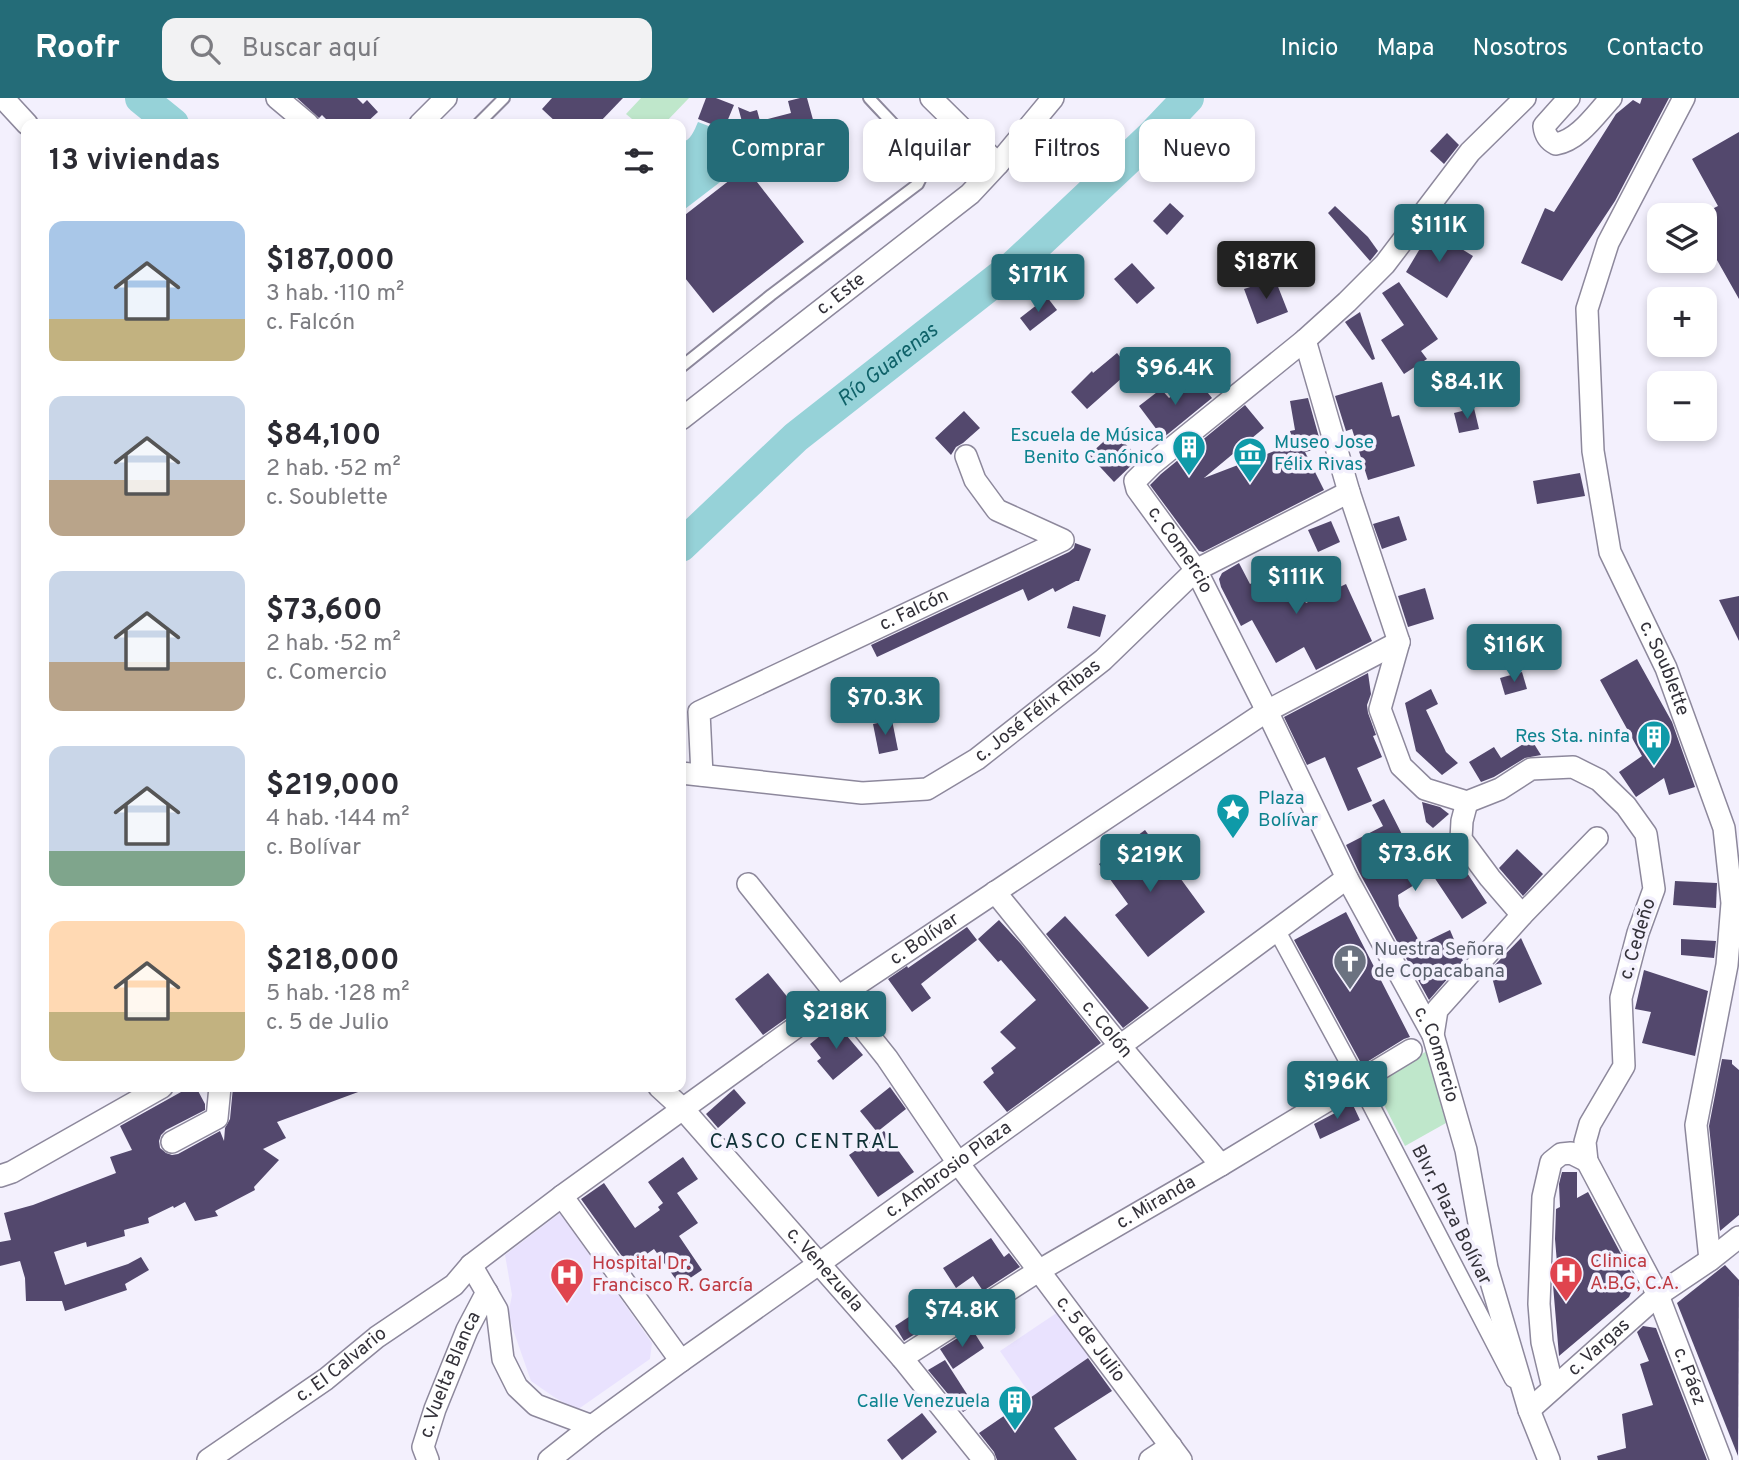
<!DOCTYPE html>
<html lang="es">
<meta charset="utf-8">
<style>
:root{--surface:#fff;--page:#f2f2f3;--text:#2b2b33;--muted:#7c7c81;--accent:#246c78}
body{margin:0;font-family:Overpass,sans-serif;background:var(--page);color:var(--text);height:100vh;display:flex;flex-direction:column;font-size:26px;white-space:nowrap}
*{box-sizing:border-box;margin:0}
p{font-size:23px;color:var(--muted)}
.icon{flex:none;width:38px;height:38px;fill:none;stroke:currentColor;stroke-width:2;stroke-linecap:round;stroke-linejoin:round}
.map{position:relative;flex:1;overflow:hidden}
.panel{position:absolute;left:21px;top:21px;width:665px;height:973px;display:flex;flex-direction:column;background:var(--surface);border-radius:14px;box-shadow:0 4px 10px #0003}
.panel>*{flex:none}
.top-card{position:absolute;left:707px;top:21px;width:665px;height:63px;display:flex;gap:14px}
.buttons{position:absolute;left:1647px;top:105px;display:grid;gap:14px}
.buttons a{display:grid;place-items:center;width:70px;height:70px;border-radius:14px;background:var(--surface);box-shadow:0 4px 10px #0003;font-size:35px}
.price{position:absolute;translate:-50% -60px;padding:0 16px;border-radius:7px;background:var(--accent);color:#fff;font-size:23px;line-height:46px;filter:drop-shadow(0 2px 4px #0008)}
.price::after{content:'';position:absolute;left:50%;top:42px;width:21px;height:16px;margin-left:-10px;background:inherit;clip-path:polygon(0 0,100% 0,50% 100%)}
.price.on{background:#222;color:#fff}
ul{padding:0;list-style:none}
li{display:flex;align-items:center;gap:21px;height:175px;padding:0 28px}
li span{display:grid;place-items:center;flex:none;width:196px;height:140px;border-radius:14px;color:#555}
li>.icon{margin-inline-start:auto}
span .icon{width:84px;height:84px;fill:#fffc;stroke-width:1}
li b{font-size:30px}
h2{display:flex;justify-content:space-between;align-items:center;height:84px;padding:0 28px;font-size:30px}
.tag{padding:0 24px;border-radius:14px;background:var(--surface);box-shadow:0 4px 10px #0003;font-size:24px;line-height:63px}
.tag.on{background:var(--accent);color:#fff}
header{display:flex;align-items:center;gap:42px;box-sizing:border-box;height:98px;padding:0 35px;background:var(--accent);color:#fff}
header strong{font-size:33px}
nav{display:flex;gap:38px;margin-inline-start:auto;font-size:24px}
.search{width:490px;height:63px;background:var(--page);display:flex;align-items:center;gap:18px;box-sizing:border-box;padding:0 24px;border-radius:14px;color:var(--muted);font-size:26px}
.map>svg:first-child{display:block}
.built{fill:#e9e2fe}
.green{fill:#bfe7cb}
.water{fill:#96d2d8}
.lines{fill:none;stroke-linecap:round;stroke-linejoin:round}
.river{stroke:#96d2d8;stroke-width:32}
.building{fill:#53486d}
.service-casing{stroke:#8d889c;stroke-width:14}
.pedestrian-casing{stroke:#8d889c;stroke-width:19}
.minor-casing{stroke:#8d889c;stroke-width:24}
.service{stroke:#fff;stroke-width:10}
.pedestrian{stroke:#fff;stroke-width:16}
.minor{stroke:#fff;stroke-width:21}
.labels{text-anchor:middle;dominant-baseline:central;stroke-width:7;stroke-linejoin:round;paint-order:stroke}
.street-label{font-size:19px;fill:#333139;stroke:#f3f0fd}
.culture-label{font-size:19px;fill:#0d838f;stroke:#f3f0fd;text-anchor:end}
.worship-label{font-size:19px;fill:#5b616d;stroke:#f3f0fd;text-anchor:start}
.health-label{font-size:19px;fill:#be3a42;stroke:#f3f0fd;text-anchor:start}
.water-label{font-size:21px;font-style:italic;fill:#0f6269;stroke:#f3f0fd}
.neighbourhood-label{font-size:21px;letter-spacing:2px;fill:#0f3136;stroke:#f3f0fd}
</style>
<header>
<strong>Roofr</strong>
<div class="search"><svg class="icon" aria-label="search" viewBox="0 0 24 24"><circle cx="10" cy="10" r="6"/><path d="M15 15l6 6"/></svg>Buscar aquí</div>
<nav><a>Inicio</a><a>Mapa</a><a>Nosotros</a><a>Contacto</a></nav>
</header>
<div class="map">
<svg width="1739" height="1362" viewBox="0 0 1739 1362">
<rect width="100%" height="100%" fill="#f3f0fd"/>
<g class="built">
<polygon points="560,1115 652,1245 650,1261 577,1312 554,1299 531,1283 508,1217 512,1197 505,1157"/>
<polygon points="1058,1214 1089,1259 1032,1299 1000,1253"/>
</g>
<g class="green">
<polygon points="641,0 689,0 664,26 638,26 626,16"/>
<polygon points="1427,953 1446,1025 1405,1048 1373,985"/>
</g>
<path class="water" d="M698,24L719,32L708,59L718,64L728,78L681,114V45C691,42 694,33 698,24Z"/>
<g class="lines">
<g class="river">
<polyline points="141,0 173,26"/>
<path id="s1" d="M681,448L796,339L1014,168L1150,40L1188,0"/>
</g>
</g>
<g class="building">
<polygon points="297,0 357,0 363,6 367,2 378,14 365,26 331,26 322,17 319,20"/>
<polygon points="552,0 623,0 598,26 558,26 542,11"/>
<polygon points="706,0 716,0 734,7 724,31 698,21"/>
<polygon points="800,0 807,0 825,65 807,70 804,59 772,68 775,79 757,84 804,144 713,215 681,175 681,120 753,64 738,9 750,14 757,12 760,23 791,15 788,3"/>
<polygon points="1642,0 1669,0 1615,103 1562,183 1521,165 1545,110 1554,114 1616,16 1633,2 1640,6"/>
<polygon points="1739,34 1739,201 1704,139 1704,115 1718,108 1692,61"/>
<polygon points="1447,35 1459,47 1444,66 1430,53"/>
<polygon points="1170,105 1184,118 1167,137 1153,123"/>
<polygon points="1335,108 1368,139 1378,153 1370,163 1328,115"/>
<polygon points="1431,132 1473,158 1447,200 1406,174"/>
<polygon points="1132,165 1155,190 1137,206 1114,181"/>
<polygon points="1275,181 1288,214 1257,226 1244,191"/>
<polygon points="1399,184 1438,241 1421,253 1427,261 1404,276 1381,242 1404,227 1382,195"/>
<polygon points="1047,199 1057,212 1030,233 1020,220"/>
<polygon points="1360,214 1375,261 1372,262 1345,224"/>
<polygon points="1117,255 1131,272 1087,311 1071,294 1092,273 1093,275"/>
<polygon points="1195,279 1212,300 1163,340 1139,308 1161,291 1169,300"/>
<polygon points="1382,284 1392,319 1399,317 1415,368 1368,382 1352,331 1346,333 1335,298"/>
<polygon points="1308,300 1322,350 1305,354 1324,392 1203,454 1199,453 1150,387 1161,376 1245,307 1264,330 1204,380 1293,346 1290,333 1295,332 1290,303"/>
<polygon points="1474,310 1479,331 1459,335 1454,315"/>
<polygon points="964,313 980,330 963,345 956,349 951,357 935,340"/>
<polygon points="1114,334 1139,360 1114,384 1089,357"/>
<polygon points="1580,375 1585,398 1537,406 1533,383"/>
<polygon points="1399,418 1407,442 1382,451 1373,426"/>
<polygon points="1331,423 1340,444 1318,454 1308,432"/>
<polygon points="1075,445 1091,451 1079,483 1076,483 1055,494 1053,490 1028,503 1023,491 877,559 871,547 1069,454 1074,450"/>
<polygon points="1239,465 1250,486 1285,467 1306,505 1346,486 1372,543 1316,572 1304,549 1276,565 1252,522 1241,528 1221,489 1219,481 1222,475"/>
<polygon points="1425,490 1434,521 1408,529 1398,498"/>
<polygon points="1739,498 1739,543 1719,502"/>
<polygon points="1073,508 1106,517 1100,539 1067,530"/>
<polygon points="1637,561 1672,624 1695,689 1669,697 1664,680 1636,699 1619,674 1642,658 1600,582"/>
<polygon points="1522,574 1527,591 1505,597 1500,580"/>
<polygon points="1368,575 1371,596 1367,607 1368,615 1376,637 1373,638 1382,659 1357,670 1372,703 1348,713 1325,659 1307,667 1284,619"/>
<polygon points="1431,591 1438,606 1426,612 1446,654 1458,665 1442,677 1416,653 1405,605"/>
<polygon points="892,622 898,652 879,656 873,626"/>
<polygon points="1531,641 1541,657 1525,660 1494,679 1481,684 1469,664 1494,649 1501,660"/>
<polygon points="1384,701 1412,756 1442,737 1487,805 1462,821 1432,776 1398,797 1399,808 1421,846 1450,832 1463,863 1429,902 1359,774 1346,747 1383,728 1372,707"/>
<polygon points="1422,704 1440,709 1449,716 1433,730 1426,724"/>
<polygon points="1145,732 1205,814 1148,859 1115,817 1128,806 1099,766"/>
<polygon points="1517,751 1543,776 1523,798 1499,770"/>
<polygon points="1675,783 1717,785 1716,810 1673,807"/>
<polygon points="1346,814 1410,939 1404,941 1362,967 1294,842"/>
<polygon points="1065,818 1149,910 1123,930 1046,836"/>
<polygon points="999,822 1021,846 1101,945 1007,1014 983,984 994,975 991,970 1016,950 1000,934 1036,902 1001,862 998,864 978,841"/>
<polygon points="967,829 977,842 921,886 931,900 912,914 888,881 907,868 908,870"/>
<polygon points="1521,840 1542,886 1499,905 1490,872"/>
<polygon points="1681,841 1716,843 1714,860 1681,857"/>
<polygon points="1644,872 1708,893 1695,958 1642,945 1651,914 1635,911"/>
<polygon points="768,875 798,912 763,937 735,901"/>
<polygon points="836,925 863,957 833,982 817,963 821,960 810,946"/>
<polygon points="1722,961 1732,962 1732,966 1739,972 1739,1117 1720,1133 1709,1028"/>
<polygon points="190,989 196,989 205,1006 205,1012 166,1032 161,1037 159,1043 160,1050 166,1055 172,1057 178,1056 220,1033 224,1043 225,1030 230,1021 233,989 368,989 369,990 277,1024 286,1040 263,1051 279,1062 254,1089 255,1092 215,1113 218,1118 195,1123 185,1104 174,1110 173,1108 148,1120 149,1125 124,1132 125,1138 87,1149 86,1144 54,1154 65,1187 128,1166 141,1159 149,1172 125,1186 127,1192 65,1213 62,1203 26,1203 25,1180 20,1163 0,1168 0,1144 11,1142 4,1115 33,1107 116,1075 110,1059 132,1052 120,1028"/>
<polygon points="890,989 906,1011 877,1034 860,1013"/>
<polygon points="734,991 746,1005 718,1030 706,1016"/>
<polygon points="1348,1006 1349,1008 1353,1007 1360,1022 1320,1041 1314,1026 1335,1015 1335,1014"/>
<polygon points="884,1033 914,1074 878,1099 849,1057"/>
<polygon points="683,1059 698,1081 677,1095 698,1125 679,1138 702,1172 680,1187 654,1151 629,1168 581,1101 604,1085 635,1130 660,1112 658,1109 663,1105 648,1084"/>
<polygon points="1562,1074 1577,1074 1577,1100 1588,1094 1636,1184 1629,1199 1559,1258 1553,1187 1554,1168 1557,1165 1555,1141 1556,1111 1560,1109 1559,1086"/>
<polygon points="991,1140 1004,1159 1009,1155 1020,1169 983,1193 973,1178 956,1190 943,1170"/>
<polygon points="1725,1167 1739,1182 1738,1358 1677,1205"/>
<polygon points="927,1207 937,1222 904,1243 895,1228"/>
<polygon points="1643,1228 1656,1230 1707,1362 1598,1362 1597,1358 1626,1350 1622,1316 1653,1307 1640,1266 1649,1263 1637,1234"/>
<polygon points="972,1231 984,1250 953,1271 940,1251"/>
<polygon points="1088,1260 1112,1293 1054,1330 1077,1362 997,1362 994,1354 979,1335"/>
<polygon points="945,1262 974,1307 963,1314 928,1272"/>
<polygon points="922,1315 937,1334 902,1362 887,1342"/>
</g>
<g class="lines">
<g class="service-casing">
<g id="service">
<polyline points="478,26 504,0"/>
<path d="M681,269L771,197L918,86C932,60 918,50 900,33C890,22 879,11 869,0"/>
</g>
</g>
<g class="pedestrian-casing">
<polyline id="pedestrian" points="1276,831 1359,984 1513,1281"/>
</g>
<g class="minor-casing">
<g id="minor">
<polyline points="3,0 27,26"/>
<polyline points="277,0 308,26"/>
<polyline points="931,0 998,66"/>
<path id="s2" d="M1525,0L1470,54L1385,166L1347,204L1305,242L1152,366L1135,383L1137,391L1196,472L1267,613L1347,780L1433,937L1466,1052L1487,1170L1529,1312L1549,1362"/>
<path d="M1569,0L1544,28C1545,37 1548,42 1556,46C1579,42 1596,16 1611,0"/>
<path id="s3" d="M1684,0L1608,145L1587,211L1593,353L1610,454L1666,570L1724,730L1732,805L1727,867L1696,1027L1710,1162"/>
<polyline points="420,26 446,0"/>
<path id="s4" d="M1305,242L1349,394L1399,544L1380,611L1401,668L1425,691L1467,704L1500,691L1531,671L1573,669L1599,682L1626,708L1646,736L1654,791L1638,835L1621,900L1624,968L1590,1026L1585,1044L1587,1063L1658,1197L1721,1362"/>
<path id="s5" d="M681,321L970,96L998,66L1053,0"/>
<path id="s6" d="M681,675L862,695L927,691L977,661L1103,562L1196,472L1349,394"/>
<path id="s7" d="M702,677L699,614L1063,442L997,412L975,382L966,358"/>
<path id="s8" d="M748,786L887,960L958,1065L1181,1362"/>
<path id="s9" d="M995,794L1120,948L1221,1067"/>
<polyline points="1522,817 1597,740"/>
<polyline points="1433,937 1437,912 1522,817 1490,780 1461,741 1462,723 1467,704"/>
<path id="s10" d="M659,989L683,1011L902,1260L984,1362"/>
<polyline points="172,1044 217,1020 220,989"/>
<polyline points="0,1078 12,1074 162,989"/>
<polyline points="562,1098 681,1263"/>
<polyline points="471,1167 497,1212 503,1261 517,1289 536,1307 592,1328"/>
<path id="s11" d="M902,1260L1040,1172L1221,1067L1411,952"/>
<polyline points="1553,1290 1542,1244 1539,1206 1543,1099 1551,1064 1561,1056 1571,1055 1587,1063"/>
<path id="s12" d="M1529,1312L1658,1197L1710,1162L1739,1139"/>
<path id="s13" d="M208,1362L326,1281L377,1239L454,1187L471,1167L562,1098L838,899L1267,613L1399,544"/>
<path id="s14" d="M428,1362L423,1349L435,1311L467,1232L487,1194"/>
<path id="s15" d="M549,1362L592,1328L681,1263L820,1165L1120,948L1347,780"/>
<polyline points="1150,1362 1171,1348"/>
</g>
</g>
<use href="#service" class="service"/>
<use href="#pedestrian" class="pedestrian"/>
<use href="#minor" class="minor"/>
</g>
<defs>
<g id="building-pin" transform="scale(1.75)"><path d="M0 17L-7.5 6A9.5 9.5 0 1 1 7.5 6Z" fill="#0f9aa8" stroke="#f3f0fd"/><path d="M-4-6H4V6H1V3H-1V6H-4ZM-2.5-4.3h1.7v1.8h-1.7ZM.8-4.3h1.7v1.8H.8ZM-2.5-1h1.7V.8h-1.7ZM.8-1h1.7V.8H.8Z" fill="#fff"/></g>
<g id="museum-pin" transform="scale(1.75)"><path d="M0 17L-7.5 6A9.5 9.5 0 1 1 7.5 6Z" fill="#0f9aa8" stroke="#f3f0fd"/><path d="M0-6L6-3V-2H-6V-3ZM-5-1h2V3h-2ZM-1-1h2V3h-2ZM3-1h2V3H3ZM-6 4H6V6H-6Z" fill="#fff"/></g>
<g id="sight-pin" transform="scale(1.75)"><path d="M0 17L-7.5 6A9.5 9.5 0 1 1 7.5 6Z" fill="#0f9aa8" stroke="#f3f0fd"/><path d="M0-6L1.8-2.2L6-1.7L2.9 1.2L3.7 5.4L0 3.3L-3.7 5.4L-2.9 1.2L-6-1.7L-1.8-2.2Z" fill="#fff"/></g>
<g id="church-pin" transform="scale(1.75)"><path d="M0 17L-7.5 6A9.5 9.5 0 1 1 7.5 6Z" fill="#6b7280" stroke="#f3f0fd"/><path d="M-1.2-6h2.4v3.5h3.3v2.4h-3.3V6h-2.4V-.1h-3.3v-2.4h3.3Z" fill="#fff"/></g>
<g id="hospital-pin" transform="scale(1.75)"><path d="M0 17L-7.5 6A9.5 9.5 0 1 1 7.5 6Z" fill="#e0444e" stroke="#f3f0fd"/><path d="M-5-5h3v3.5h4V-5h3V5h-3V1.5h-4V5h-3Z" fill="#fff"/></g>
</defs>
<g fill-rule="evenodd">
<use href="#building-pin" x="1189" y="349"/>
<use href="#museum-pin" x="1250" y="356"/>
<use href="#building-pin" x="1654" y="639"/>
<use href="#sight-pin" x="1233" y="712"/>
<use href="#church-pin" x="1350" y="863"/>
<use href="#hospital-pin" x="1566" y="1175"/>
<use href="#hospital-pin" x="567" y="1177"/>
<use href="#building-pin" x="1015" y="1304"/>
</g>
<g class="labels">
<g class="street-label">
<text stroke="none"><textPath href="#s5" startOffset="203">c. Este</textPath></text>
<text stroke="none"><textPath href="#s2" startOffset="632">c. Comercio</textPath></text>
<text stroke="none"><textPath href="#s7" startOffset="301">c. Falcón</textPath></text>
<text stroke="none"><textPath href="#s3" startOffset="606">c. Soublette</textPath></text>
<text stroke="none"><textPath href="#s6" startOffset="383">c. José Félix Ribas</textPath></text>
<text stroke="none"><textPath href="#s13" startOffset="887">c. Bolívar</textPath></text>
<text transform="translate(1638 841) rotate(-73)">c. Cedeño</text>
<text stroke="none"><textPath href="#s9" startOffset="177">c. Colón</textPath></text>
<text stroke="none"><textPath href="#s2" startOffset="1199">c. Comercio</textPath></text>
<text stroke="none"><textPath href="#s15" startOffset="494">c. Ambrosio Plaza</textPath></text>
<text stroke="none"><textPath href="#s11" startOffset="298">c. Miranda</textPath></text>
<text transform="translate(1451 1117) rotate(63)">Blvr. Plaza Bolívar</text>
<text stroke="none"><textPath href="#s10" startOffset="247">c. Venezuela</textPath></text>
<text stroke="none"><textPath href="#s8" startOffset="570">c. 5 de Julio</textPath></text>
<text stroke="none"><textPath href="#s12" startOffset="94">c. Vargas</textPath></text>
<text stroke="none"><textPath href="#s13" startOffset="164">c. El Calvario</textPath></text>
<text stroke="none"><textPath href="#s14" startOffset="91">c. Vuelta Blanca</textPath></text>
<text stroke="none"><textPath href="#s4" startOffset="1321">c. Páez</textPath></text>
</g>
<g class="culture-label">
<text x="1164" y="338">Escuela de Música<tspan x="1164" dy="22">Benito Canónico</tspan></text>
<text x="1274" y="345" text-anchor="start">Museo Jose<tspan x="1274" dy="22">Félix Rivas</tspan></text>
<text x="1630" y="639">Res Sta. ninfa</text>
<text x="1258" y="701" text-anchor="start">Plaza<tspan x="1258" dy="22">Bolívar</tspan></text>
<text x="990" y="1304">Calle Venezuela</text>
</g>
<g class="worship-label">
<text x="1374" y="852">Nuestra Señora<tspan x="1374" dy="22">de Copacabana</tspan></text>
</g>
<g class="health-label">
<text x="1590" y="1164">Clinica<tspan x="1590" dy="22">A.B.G, C.A.</tspan></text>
<text x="592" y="1166">Hospital Dr.<tspan x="592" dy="22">Francisco R. García</tspan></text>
</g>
<g class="water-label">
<text stroke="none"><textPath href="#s1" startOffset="275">Río Guarenas</textPath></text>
</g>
<g class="neighbourhood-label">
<text x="805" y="1044">CASCO CENTRAL</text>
</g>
</g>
</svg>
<div class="buttons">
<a><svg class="icon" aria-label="layers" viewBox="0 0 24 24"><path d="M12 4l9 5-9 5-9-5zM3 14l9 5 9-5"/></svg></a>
<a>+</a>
<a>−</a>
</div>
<b class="price" style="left:1439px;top:166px">$111K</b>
<b class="price on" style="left:1266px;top:203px">$187K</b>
<b class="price" style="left:1038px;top:216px">$171K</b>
<b class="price" style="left:1175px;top:309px">$96.4K</b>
<b class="price" style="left:1467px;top:323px">$84.1K</b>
<b class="price" style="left:1296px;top:518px">$111K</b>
<b class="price" style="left:1514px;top:586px">$116K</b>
<b class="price" style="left:885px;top:639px">$70.3K</b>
<b class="price" style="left:1415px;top:795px">$73.6K</b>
<b class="price" style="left:1150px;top:796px">$219K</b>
<b class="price" style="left:836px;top:953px">$218K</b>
<b class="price" style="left:1337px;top:1023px">$196K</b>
<b class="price" style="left:962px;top:1251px">$74.8K</b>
<div class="top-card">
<a class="tag on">Comprar</a>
<a class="tag">Alquilar</a>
<a class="tag">Filtros</a>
<a class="tag">Nuevo</a>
</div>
<section class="panel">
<h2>13 viviendas<svg class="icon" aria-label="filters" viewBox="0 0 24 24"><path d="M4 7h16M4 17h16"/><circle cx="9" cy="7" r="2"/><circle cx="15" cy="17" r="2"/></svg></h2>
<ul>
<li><span style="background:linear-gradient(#a9c7e8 70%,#c2b280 0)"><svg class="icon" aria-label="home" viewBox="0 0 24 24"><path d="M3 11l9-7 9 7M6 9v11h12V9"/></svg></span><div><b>$187,000</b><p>3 hab. · 110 m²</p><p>c. Falcón</p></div></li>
<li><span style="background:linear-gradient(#c9d6e8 60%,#b9a48a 0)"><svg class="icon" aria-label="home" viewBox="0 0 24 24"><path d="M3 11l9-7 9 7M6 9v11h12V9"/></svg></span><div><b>$84,100</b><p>2 hab. · 52 m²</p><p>c. Soublette</p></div></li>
<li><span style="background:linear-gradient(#c9d6e8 65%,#b9a48a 0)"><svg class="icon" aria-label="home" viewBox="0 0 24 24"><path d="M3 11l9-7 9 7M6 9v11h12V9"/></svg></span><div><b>$73,600</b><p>2 hab. · 52 m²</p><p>c. Comercio</p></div></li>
<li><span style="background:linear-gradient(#c9d6e8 75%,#7fa58c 0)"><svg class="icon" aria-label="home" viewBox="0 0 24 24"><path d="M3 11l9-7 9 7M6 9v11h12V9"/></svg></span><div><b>$219,000</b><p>4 hab. · 144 m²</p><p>c. Bolívar</p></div></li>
<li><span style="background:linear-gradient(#ffd9b3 65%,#c2b280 0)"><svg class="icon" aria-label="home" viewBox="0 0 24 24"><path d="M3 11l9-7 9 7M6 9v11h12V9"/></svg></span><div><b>$218,000</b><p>5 hab. · 128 m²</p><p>c. 5 de Julio</p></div></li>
</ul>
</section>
</div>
